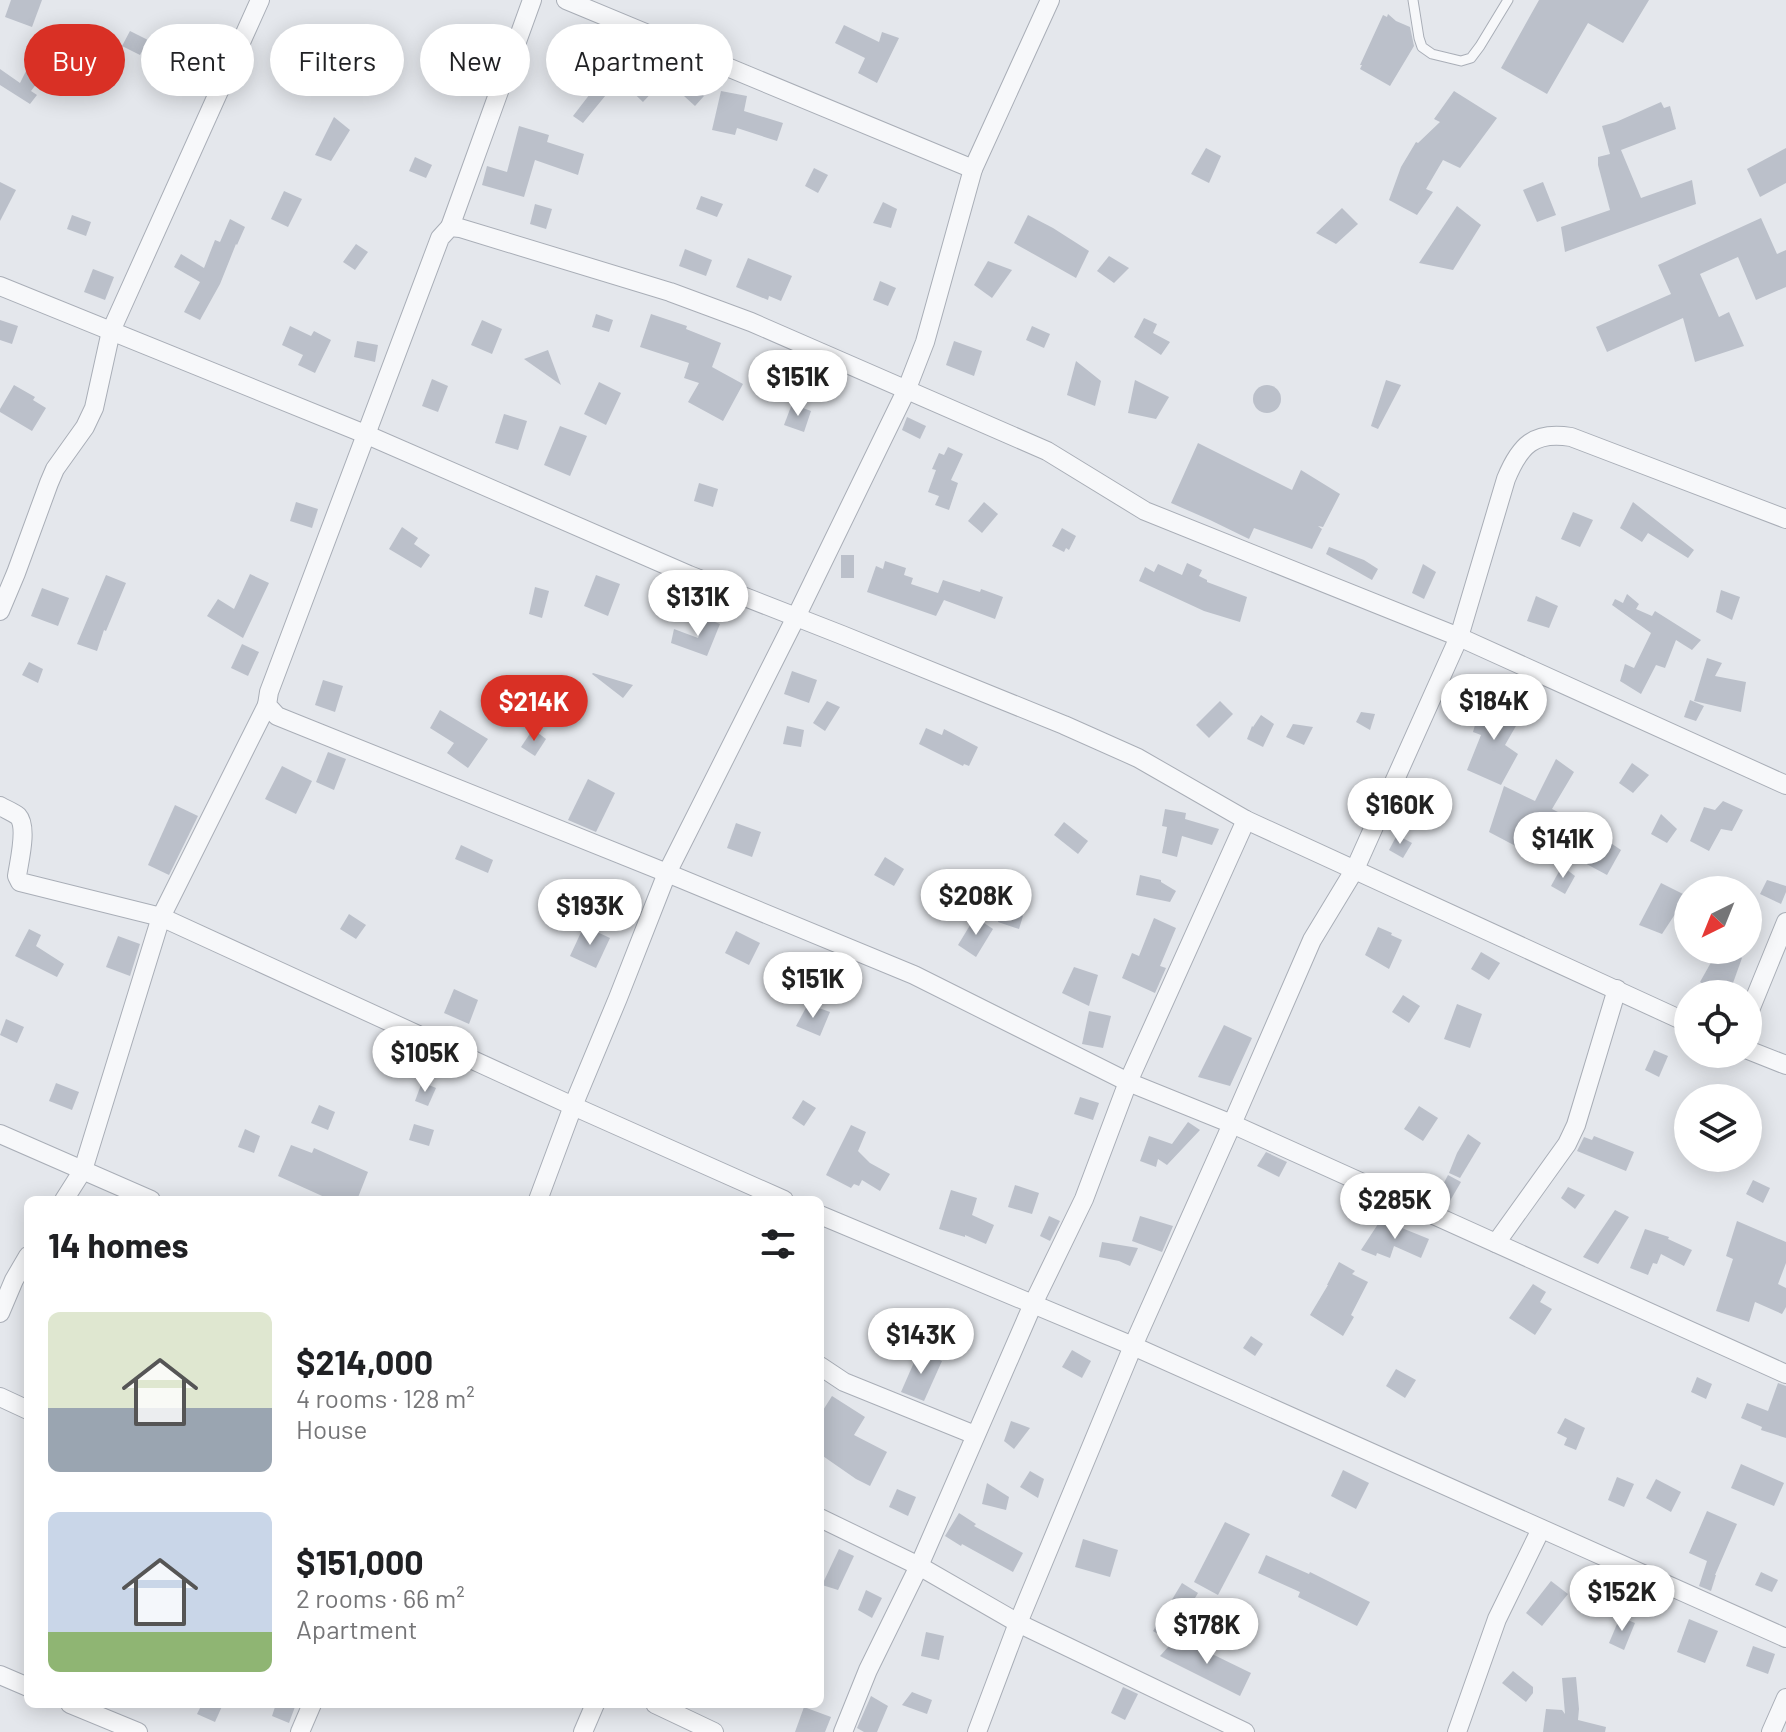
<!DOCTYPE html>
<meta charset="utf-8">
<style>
:root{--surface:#fff;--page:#f2f2f2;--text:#202124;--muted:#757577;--accent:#d93025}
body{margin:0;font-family:Barlow,sans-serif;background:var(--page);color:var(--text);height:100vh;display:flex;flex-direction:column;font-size:30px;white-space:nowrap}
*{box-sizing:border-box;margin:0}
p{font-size:26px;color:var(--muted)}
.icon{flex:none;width:44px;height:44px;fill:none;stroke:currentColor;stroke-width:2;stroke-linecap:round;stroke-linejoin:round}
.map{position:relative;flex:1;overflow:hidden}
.panel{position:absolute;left:24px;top:1196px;width:800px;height:512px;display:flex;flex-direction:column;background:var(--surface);border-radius:12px;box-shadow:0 4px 20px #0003}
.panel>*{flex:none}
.banner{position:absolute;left:24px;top:24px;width:800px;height:72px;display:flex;gap:16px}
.needle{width:52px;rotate:223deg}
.fabs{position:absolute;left:1674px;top:876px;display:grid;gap:16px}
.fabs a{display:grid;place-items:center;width:88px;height:88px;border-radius:50%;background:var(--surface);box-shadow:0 4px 20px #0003;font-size:40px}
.price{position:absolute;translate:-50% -68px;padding:0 18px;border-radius:28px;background:#fff;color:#222;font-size:26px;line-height:52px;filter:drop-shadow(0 2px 4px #0008)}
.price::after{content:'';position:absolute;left:50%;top:48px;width:24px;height:18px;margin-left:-12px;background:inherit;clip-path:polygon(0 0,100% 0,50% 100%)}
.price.selected{background:var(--accent);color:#fff}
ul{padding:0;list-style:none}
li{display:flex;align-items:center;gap:24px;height:200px;padding:0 24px}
li span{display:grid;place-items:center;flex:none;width:224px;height:160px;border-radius:12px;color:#555}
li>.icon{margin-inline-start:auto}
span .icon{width:96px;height:96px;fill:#fffc;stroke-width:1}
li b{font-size:34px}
h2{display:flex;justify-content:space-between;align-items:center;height:96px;padding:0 24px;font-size:34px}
.pill{padding:0 28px;border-radius:36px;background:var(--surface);box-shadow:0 4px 20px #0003;font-size:28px;line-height:72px}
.pill.selected{background:var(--accent);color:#fff}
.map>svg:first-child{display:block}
.building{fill:#bbc0ca}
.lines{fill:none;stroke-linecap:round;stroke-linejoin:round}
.service-casing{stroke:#a9aeb7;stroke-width:11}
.minor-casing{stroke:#a9aeb7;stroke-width:20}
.service{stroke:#f7f8fa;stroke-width:9}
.minor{stroke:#f7f8fa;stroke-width:18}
</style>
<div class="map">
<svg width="1786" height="1732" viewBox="0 0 1786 1732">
<rect width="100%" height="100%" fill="#e4e7ec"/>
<g class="building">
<polygon points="11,0 42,0 32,27 5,17"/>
<polygon points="1539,0 1649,0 1623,43 1588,23 1547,94 1501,68"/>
<polygon points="1388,14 1396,21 1410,27 1414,46 1390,86 1360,69 1362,65 1360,65 1383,15 1387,17"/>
<polygon points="844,25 879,42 882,32 899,38 877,83 858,73 865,58 835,43"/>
<polygon points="570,26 619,56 620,55 657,87 643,102 619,79 583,123 573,116 603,77 556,49"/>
<polygon points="130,31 148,40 140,55 122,46"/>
<polygon points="440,34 467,47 459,65 432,52"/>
<polygon points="318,39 349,51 339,77 307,64"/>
<polygon points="0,69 20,83 26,71 40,79 31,91 37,95 30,104 0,85"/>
<polygon points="692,86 704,96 695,106 684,96"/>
<polygon points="721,91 747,96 744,111 783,123 777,141 737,128 735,135 712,130"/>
<polygon points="1454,91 1497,118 1460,168 1443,160 1426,189 1433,192 1417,215 1389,200 1401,167 1416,142 1418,143 1440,122 1434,119"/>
<polygon points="1661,102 1664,108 1670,106 1676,129 1621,150 1641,198 1692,180 1696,204 1565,252 1561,227 1610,210 1598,165 1598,157 1610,154 1602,126 1616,122"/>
<polygon points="334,117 350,130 331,161 315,155"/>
<polygon points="519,126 549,135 547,142 584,154 578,175 535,160 524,197 482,185 487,166 507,172"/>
<polygon points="1206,148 1221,156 1209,183 1191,174"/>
<polygon points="1786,148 1786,183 1760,197 1747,169"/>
<polygon points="415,157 432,165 426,178 409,171"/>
<polygon points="814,168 828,175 818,193 805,186"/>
<polygon points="0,182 16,190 0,221"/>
<polygon points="1543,182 1556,215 1537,222 1523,190"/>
<polygon points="284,191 302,199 288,227 271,219"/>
<polygon points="701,196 723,204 717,217 696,209"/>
<polygon points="883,202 897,209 891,228 873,223"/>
<polygon points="535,204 552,209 546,229 530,224"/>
<polygon points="1457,206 1481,225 1453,270 1419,263"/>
<polygon points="1342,208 1358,224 1336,244 1316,233"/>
<polygon points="72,215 91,222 86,236 67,229"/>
<polygon points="1028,215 1053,228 1089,251 1076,278 1014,243"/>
<polygon points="1761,218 1777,254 1786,250 1786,287 1756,300 1738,257 1700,274 1719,317 1729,312 1744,346 1695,362 1683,318 1607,352 1596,327 1671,294 1658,265"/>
<polygon points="230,219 245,227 237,245 236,244 220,284 200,320 184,312 200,282 174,267 181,254 204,268 215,240 220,242"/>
<polygon points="356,244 368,252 355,270 343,262"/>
<polygon points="685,249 712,260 706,276 679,266"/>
<polygon points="1109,256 1129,268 1114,283 1097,271"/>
<polygon points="748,258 792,276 781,301 769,296 768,300 736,287"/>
<polygon points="988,261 1012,270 992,298 974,285"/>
<polygon points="93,269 114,277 105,300 84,292"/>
<polygon points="880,281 896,288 888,306 873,300"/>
<polygon points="596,314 613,320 609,332 592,327"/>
<polygon points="651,314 687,326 686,329 721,343 712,367 743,384 723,421 688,402 699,383 684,378 689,363 640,347"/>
<polygon points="1144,318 1157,324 1153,333 1170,342 1161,355 1134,337"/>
<polygon points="0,320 18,326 12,344 0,340"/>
<polygon points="482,320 502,329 492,354 471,345"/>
<polygon points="290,326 311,336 314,331 331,340 315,373 298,365 303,355 282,345"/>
<polygon points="1032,326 1050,334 1044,348 1026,340"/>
<polygon points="357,341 378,345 375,362 354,357"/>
<polygon points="954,341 982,351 974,376 946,365"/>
<polygon points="548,350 561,385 524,359"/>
<polygon points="1076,361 1101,381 1095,406 1067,395"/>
<polygon points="432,379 448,386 438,412 422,406"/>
<polygon points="1135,380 1169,397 1156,419 1128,413"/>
<polygon points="1386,380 1401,385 1378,429 1371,426"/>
<polygon points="599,382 621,393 606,425 584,414"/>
<polygon points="14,385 35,397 33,400 46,408 32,431 0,412 0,409"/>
<circle cx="1267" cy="399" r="14"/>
<polygon points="792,404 811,411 804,432 784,425"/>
<polygon points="504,414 527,421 518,450 495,443"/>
<polygon points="907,417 926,426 920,439 902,430"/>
<polygon points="560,426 587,436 570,476 544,465"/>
<polygon points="1198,443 1292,490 1301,470 1340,494 1323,527 1318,526 1322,529 1312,549 1254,528 1249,539 1210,520 1171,503"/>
<polygon points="948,447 963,454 951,480 958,483 949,510 935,505 939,496 928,492 936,470 932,469 939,453 944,455"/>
<polygon points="699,483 718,489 713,507 694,501"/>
<polygon points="296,502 318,509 312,528 290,521"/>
<polygon points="984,502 998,514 982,533 968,521"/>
<polygon points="1633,502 1694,550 1688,558 1648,533 1642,542 1620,528"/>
<polygon points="1573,512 1593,520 1580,547 1561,539"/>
<polygon points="402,527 418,538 414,544 430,555 421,568 389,549"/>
<polygon points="1062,528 1076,536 1069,550 1066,548 1064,552 1052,546"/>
<polygon points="1329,547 1364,560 1378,569 1372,580 1326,554"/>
<rect x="841" y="555" width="13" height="23"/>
<polygon points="885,561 906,568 904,575 913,578 911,584 938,593 943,580 980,592 981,589 1003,597 995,619 944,600 936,616 867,592 876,566 883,569"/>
<polygon points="1187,563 1202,570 1199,576 1207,580 1207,582 1247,597 1240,622 1204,611 1139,581 1145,567 1154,572 1158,564 1182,575"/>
<polygon points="1423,564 1436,572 1424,599 1412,593"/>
<polygon points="250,574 269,583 243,638 207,616 218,599 234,609"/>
<polygon points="106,575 126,583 106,631 104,630 97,651 77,644"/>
<polygon points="596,575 620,584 608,616 584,606"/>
<polygon points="535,587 549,591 542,618 529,614"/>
<polygon points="42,588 69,598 58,626 31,616"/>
<polygon points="1721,590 1740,597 1732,620 1716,612"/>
<polygon points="1627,594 1639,604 1636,609 1652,616 1655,611 1701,640 1692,650 1676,640 1665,668 1656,665 1641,694 1620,681 1625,664 1634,668 1651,633 1612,605 1615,599 1623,603"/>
<polygon points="1536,596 1558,606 1549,628 1527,621"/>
<polygon points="705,618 720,624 707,656 671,643 674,629 698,638"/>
<polygon points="242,644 259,652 248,676 231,668"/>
<polygon points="1707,658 1722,663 1715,676 1746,682 1741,712 1694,701"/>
<polygon points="29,662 43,669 38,683 22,675"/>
<polygon points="792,671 817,680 809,703 784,694"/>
<polygon points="593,673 633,685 623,698 592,674"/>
<polygon points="323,680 343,686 335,712 315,705"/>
<polygon points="1482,700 1524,712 1505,745 1518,754 1501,785 1467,770 1481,735 1473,732"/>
<polygon points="1690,700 1704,706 1696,721 1684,717"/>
<polygon points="827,701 840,707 825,731 813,723"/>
<polygon points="1220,701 1233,714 1209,738 1196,725"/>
<polygon points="440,710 488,739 468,768 447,753 454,743 430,728"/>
<polygon points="1361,712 1375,714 1370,730 1356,722"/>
<polygon points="1261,715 1274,724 1263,747 1247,739 1252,726 1253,727"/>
<polygon points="1293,724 1313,727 1304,745 1286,737"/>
<polygon points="787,726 804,730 801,747 783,744"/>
<polygon points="926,728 942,735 944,729 978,747 969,766 964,764 963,766 919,744"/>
<polygon points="533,729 546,739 535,756 521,747"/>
<polygon points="328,752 346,759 334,790 316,782"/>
<polygon points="1556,759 1574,772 1552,809 1570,818 1548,863 1489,832 1504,786 1535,801"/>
<polygon points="1632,763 1649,775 1633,793 1619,783"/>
<polygon points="282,766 312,781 296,814 265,799"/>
<polygon points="588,779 615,793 596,832 568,820"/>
<polygon points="1723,801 1743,810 1732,831 1721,829 1709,851 1690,841 1704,807 1715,810"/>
<polygon points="175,805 198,816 169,875 148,865"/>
<polygon points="1165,809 1186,813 1185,819 1219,829 1212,845 1182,836 1177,857 1162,853 1167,827 1162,826"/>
<polygon points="1661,814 1677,829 1667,843 1651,834"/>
<polygon points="1064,822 1088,841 1078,854 1054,835"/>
<polygon points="736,823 761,832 752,857 727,848"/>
<polygon points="1596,833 1621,850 1607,875 1581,861"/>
<polygon points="1397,835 1412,843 1403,858 1389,850"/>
<polygon points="461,845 493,860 488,873 455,859"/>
<polygon points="885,857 904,869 894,886 874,875"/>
<polygon points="1562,866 1575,876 1565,894 1551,886"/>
<polygon points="1140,875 1161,880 1161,882 1176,891 1170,902 1136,895"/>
<polygon points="1767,880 1786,886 1786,892 1781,904 1760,894"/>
<polygon points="1661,883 1687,896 1662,934 1639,925"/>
<polygon points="1002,909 1023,916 1019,929 998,922"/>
<polygon points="349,914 366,925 356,939 340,929"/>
<polygon points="975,917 993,929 976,957 958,945"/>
<polygon points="1154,918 1176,928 1160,966 1166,968 1155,993 1122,978 1132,953 1139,956"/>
<polygon points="584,926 610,938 596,968 570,956"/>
<polygon points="1378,927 1392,933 1391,935 1402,940 1389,969 1365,955"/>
<polygon points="29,929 41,935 36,946 64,964 57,977 15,956"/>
<polygon points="736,931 760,943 749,965 725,953"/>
<polygon points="118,936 140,944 130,976 106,967"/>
<polygon points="1718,950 1725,950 1742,958 1729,994 1719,994 1700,982"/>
<polygon points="1481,952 1500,963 1489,980 1471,969"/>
<polygon points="1074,967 1098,975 1089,1006 1062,993"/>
<polygon points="454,989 478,1000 469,1024 444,1013"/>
<polygon points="1403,995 1420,1006 1409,1023 1392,1012"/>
<polygon points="808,1004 830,1012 820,1036 796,1026"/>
<polygon points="1457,1004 1482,1014 1470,1048 1444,1039"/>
<polygon points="1089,1011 1111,1016 1103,1048 1082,1044"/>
<polygon points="6,1019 24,1027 17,1043 0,1035"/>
<polygon points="1224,1025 1252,1038 1230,1086 1198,1077"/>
<polygon points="1654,1050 1668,1056 1659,1077 1645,1070"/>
<polygon points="422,1082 436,1088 428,1106 415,1101"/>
<polygon points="56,1083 79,1092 72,1110 49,1101"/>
<polygon points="1080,1097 1099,1103 1093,1120 1074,1114"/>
<polygon points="803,1100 816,1108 804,1126 792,1118"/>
<polygon points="319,1105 335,1112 328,1130 311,1123"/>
<polygon points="1419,1106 1438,1118 1423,1141 1404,1129"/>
<polygon points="1188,1122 1200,1130 1167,1165 1158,1159 1156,1167 1140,1161 1149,1136 1172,1144"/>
<polygon points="414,1124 434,1130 429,1146 409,1140"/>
<polygon points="851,1125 866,1132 858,1151 870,1163 890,1174 880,1191 862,1180 859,1186 854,1184 851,1188 826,1175"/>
<polygon points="245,1129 260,1136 254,1153 238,1147"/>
<polygon points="1468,1134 1481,1143 1460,1178 1449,1173 1457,1153"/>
<polygon points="1594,1136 1634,1152 1626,1171 1577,1151 1584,1137 1592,1140"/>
<polygon points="291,1145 312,1153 314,1148 368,1172 357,1200 331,1200 278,1176"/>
<polygon points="1266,1152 1287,1162 1279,1177 1257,1166"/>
<polygon points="1448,1175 1461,1182 1447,1206 1435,1200"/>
<polygon points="1753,1180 1770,1188 1763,1203 1746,1194"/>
<polygon points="1015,1185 1039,1193 1032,1214 1008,1207"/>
<polygon points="1568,1187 1585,1195 1575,1209 1561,1198"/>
<polygon points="951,1190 977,1198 972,1215 994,1225 986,1244 965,1235 965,1237 939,1229"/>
<polygon points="1615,1210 1629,1217 1598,1264 1583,1257"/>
<polygon points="1049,1216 1060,1221 1050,1241 1040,1236"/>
<polygon points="1140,1216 1173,1226 1162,1252 1132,1241"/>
<polygon points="1737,1221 1786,1242 1786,1263 1778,1284 1786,1288 1786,1307 1782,1314 1755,1302 1749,1322 1716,1311 1733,1259 1726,1256"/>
<polygon points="1378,1224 1391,1226 1392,1224 1429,1239 1421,1258 1394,1246 1390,1258 1377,1253 1376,1256 1361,1250"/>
<polygon points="1645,1229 1669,1237 1668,1239 1692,1250 1684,1266 1661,1254 1657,1264 1653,1263 1648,1275 1630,1268"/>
<polygon points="1102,1242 1138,1248 1130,1266 1119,1261 1099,1257"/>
<polygon points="1339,1262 1355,1271 1352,1274 1368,1282 1351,1315 1354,1317 1343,1336 1310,1315 1328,1285 1327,1285"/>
<polygon points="1533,1284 1546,1292 1540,1302 1552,1309 1535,1335 1509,1318"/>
<polygon points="1251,1336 1263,1344 1255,1356 1243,1348"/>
<polygon points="1072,1350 1091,1361 1082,1378 1062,1367"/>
<polygon points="919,1351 942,1361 924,1401 901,1392"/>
<polygon points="1396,1369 1416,1380 1405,1398 1386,1386"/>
<polygon points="1697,1377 1712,1384 1706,1399 1691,1392"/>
<polygon points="1778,1383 1786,1386 1786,1438 1761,1430 1762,1427 1741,1418 1747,1403 1768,1411"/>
<polygon points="832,1396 865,1417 854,1435 887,1452 870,1486 856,1479 820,1454 820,1415"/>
<polygon points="1565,1418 1585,1428 1576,1450 1564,1445 1567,1438 1557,1433"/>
<polygon points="1011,1421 1030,1428 1014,1449 1004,1441"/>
<polygon points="1741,1464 1784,1483 1774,1506 1731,1488"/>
<polygon points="1343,1470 1369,1483 1356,1509 1331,1496"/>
<polygon points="1030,1471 1044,1479 1038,1498 1020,1487"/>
<polygon points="1617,1477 1634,1484 1624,1507 1608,1500"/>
<polygon points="1656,1479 1681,1492 1671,1512 1646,1498"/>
<polygon points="987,1483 1009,1497 1006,1510 982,1504"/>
<polygon points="897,1489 916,1497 908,1516 889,1507"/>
<polygon points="1707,1511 1737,1524 1715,1575 1716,1575 1711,1591 1699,1586 1707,1561 1689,1553"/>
<polygon points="959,1513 976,1524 974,1526 1023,1553 1013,1572 962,1544 961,1546 945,1536"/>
<polygon points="1225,1522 1250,1534 1218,1595 1194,1582"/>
<polygon points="1083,1539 1118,1550 1110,1577 1075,1567"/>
<polygon points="839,1549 854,1556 838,1590 822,1585"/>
<polygon points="1266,1555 1309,1574 1310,1572 1370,1602 1357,1626 1298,1597 1300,1592 1258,1573"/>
<polygon points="1761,1572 1778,1580 1772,1592 1755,1585"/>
<polygon points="1613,1578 1637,1587 1627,1613 1603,1604"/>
<polygon points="1551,1581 1568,1594 1542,1626 1526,1613"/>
<polygon points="1182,1583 1198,1593 1169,1641 1153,1631"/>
<polygon points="866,1590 882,1598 872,1618 858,1610"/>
<polygon points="1620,1617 1635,1623 1624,1650 1609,1643"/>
<polygon points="1689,1619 1718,1631 1705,1663 1677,1652"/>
<polygon points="926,1632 944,1636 939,1660 921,1656"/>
<polygon points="1177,1637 1251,1673 1240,1696 1160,1656"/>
<polygon points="1753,1646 1775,1654 1768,1674 1746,1666"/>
<polygon points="1513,1671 1533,1687 1533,1693 1526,1702 1502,1683"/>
<polygon points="1576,1677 1579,1709 1578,1720 1606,1727 1605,1732 1543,1732 1546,1709 1562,1710 1565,1714 1562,1678"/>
<polygon points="1123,1687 1138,1694 1125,1720 1111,1713"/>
<polygon points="912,1692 932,1700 927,1714 902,1705"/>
<polygon points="871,1696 888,1706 877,1732 864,1732 857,1728"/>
<polygon points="202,1704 223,1704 215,1722 197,1714"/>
<polygon points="276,1704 296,1704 289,1723 272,1716"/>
<polygon points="804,1707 831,1717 825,1732 795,1732"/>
</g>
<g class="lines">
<g class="service-casing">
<polyline id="service" points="1413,0 1419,38 1422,47 1432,54 1461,61 1471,58 1480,46 1508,0"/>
</g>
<g class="minor-casing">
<g id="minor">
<polyline points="566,0 973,169"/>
<polyline points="450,227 532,0"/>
<polyline points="0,286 365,434 689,575 842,635 1064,725 1138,758 1246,820 1688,1023"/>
<polyline points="0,611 16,573 49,483 55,469 85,427 94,408 111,331 260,0"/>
<polyline points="1786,785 1459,637 1145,511 1047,451 751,322 670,292 460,228 450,227 440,238 269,692 267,705 277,716 667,873 914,975 1128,1082 1232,1124 1786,1374"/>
<path d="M0,806C5,809 13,812 18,816C28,827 19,862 17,876L20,882L161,917L573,1106L784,1200"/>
<polyline points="1748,1015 1786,922"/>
<polyline points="1748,1050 1786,1065"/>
<polyline points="0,1134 151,1200"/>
<polyline points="64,1200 83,1170 161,917 267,705"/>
<polyline points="538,1200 573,1106 618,998 667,873 796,617 906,391 925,342 973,169 1050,0"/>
<polyline points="820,1215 1133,1346 1786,1638"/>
<polyline points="1496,1243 1567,1144 1576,1125 1617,989"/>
<polyline points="0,1313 14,1280 28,1256"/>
<polyline points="820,1366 844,1382 975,1435"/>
<polyline points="0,1397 28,1410"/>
<polyline points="820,1518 919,1566 1018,1623 1245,1732"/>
<polyline points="0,1675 28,1687"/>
<polyline points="70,1704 138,1732"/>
<polyline points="655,1704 714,1732"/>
<polyline points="300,1732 312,1704"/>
<polyline points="583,1732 595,1704"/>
<polyline points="843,1732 868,1670 919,1566 1033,1304 1084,1199 1128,1082 1246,820"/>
<path d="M977,1732L1018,1623L1133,1346L1232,1124L1312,940L1355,869L1459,637L1506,479C1520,445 1534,431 1571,437L1786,519"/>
<polyline points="1457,1732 1497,1619 1541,1529"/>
<polyline points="1771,1732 1786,1698"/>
</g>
</g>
<use href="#service" class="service"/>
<use href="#minor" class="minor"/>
</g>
</svg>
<div class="fabs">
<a><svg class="needle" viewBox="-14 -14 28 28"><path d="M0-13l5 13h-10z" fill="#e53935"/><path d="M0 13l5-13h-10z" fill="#757577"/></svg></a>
<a><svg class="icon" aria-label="locate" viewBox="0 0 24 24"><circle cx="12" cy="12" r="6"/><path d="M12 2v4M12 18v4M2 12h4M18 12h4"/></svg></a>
<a><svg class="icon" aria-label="layers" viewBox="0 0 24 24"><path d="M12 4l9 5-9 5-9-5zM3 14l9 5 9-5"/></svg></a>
</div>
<b class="price" style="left:798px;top:418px">$151K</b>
<b class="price" style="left:698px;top:638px">$131K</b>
<b class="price" style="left:1494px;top:742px">$184K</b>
<b class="price selected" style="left:534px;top:743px">$214K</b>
<b class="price" style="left:1400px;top:846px">$160K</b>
<b class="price" style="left:1563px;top:880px">$141K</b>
<b class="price" style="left:976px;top:937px">$208K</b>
<b class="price" style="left:590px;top:947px">$193K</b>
<b class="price" style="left:813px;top:1020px">$151K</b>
<b class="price" style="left:425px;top:1094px">$105K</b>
<b class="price" style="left:1395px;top:1241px">$285K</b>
<b class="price" style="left:921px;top:1376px">$143K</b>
<b class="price" style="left:1622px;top:1633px">$152K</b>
<b class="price" style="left:1207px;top:1666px">$178K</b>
<div class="banner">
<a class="pill selected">Buy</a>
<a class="pill">Rent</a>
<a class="pill">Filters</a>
<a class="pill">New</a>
<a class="pill">Apartment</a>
</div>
<section class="panel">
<h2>14 homes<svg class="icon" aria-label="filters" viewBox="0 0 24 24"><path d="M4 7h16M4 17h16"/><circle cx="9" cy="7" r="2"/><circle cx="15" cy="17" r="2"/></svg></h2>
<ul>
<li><span style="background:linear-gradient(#dfe7d0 60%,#9aa5b1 0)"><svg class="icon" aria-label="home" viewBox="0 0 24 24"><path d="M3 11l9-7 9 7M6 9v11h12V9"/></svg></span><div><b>$214,000</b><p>4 rooms · 128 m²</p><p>House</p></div></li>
<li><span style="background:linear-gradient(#c9d6e8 75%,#8fb573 0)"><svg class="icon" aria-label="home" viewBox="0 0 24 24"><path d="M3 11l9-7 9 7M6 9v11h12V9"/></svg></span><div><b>$151,000</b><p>2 rooms · 66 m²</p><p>Apartment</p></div></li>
</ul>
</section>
</div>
